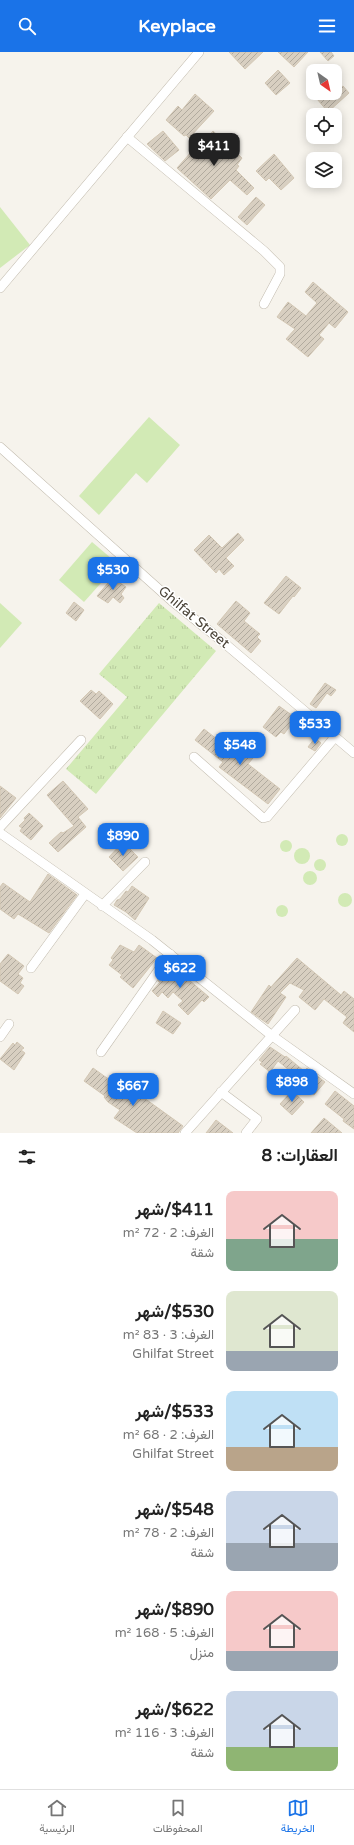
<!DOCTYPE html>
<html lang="ar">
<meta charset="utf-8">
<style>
:root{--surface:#fff;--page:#f2f2f2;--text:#222;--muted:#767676;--line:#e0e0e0;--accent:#1a73e8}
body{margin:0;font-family:"Varela Round",Vazirmatn,sans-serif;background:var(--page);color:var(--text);direction:rtl;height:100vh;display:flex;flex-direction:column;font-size:15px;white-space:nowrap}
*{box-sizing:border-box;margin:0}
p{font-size:13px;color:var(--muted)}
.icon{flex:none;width:22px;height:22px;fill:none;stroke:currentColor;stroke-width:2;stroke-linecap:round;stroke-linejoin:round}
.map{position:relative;height:1081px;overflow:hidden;direction:ltr}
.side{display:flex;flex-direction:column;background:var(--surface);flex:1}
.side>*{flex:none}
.needle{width:26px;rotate:146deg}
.controls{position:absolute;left:306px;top:12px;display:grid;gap:8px}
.controls a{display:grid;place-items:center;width:36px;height:36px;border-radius:8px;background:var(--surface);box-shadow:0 2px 10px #0003;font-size:20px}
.price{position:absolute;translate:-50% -34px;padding:0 9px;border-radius:8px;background:var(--accent);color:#fff;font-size:13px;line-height:26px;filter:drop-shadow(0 1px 2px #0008)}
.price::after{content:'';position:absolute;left:50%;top:24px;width:12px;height:9px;margin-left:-6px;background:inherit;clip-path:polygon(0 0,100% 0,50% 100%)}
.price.current{background:#222;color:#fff}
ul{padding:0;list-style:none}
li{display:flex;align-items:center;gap:12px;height:100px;padding:0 16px}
li span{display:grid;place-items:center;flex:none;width:112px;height:80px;border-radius:8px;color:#555}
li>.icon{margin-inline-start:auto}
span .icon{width:48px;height:48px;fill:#fffc;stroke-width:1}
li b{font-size:17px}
h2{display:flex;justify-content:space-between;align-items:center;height:48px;padding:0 16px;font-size:17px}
header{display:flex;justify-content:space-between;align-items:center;height:52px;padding:0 16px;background:var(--accent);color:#fff;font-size:18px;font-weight:800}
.tab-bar{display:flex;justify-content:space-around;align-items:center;height:56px;border-top:1px solid var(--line);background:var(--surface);font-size:11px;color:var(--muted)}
.tab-bar a{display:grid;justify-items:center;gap:2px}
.tab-bar .current{color:var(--accent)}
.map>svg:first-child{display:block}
.green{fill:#d2eab5}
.park{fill:url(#park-tufts)}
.building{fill:url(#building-hatch);stroke:#d3c7b4}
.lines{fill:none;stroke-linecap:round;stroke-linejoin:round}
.street-casing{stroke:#c2bbae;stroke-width:10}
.street{stroke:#fff;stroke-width:9}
.labels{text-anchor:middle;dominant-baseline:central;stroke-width:3;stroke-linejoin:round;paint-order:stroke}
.street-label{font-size:14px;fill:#4b4439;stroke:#fff}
</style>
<header><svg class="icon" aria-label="menu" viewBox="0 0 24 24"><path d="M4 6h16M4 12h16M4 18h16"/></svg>Keyplace<svg class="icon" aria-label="search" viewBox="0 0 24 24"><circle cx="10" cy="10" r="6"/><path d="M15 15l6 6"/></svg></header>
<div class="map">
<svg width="354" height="1081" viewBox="0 0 354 1081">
<defs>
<pattern id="park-tufts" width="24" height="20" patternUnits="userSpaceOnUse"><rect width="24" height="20" fill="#d2eab5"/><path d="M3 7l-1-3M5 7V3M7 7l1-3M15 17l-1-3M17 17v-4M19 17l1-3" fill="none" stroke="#b6ca9c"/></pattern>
<pattern id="building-hatch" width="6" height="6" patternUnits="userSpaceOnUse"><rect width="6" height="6" fill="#d8cfc1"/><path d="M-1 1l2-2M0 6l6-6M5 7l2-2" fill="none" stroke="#b1aa9e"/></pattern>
</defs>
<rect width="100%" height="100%" fill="#f6f3ec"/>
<g class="green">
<polygon points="0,155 30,193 0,216"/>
<polygon points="149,365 180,393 147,431 136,421 99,463 79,444"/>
<polygon points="92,490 118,512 84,550 59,528"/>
<polygon points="0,551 22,571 0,596"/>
<circle cx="342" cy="788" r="6"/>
<circle cx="286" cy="794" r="6"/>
<circle cx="302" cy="804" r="8"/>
<circle cx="320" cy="813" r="6"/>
<circle cx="310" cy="826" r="7"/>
<circle cx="345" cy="848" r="7"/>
<circle cx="282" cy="859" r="6"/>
</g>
<polygon class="park" points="159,551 216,599 96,742 66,717 127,645 99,622"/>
<g class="building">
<polygon points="229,0 263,0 245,17"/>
<polygon points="278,0 308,0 294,15"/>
<polygon points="320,0 331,0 334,4 328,9"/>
<polygon points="278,18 290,31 276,43 265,31"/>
<polygon points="335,32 339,37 343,34 349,41 328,60 312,41 335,41"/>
<polygon points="195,42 214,59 189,86 186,83 184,84 166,68 178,54 182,58"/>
<polygon points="163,79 179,98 165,109 147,92"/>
<polygon points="213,79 242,106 237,113 239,114 236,118 254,136 247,143 230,128 211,147 177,116 192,99 194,101"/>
<polygon points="274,102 294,126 281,138 269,126 266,129 256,119"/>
<polygon points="256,145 265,153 247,173 238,165"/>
<polygon points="313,230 348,260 335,276 329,271 319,283 324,287 308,305 286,287 295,277 277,265 288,250 306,264 317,251 305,240"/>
<polygon points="238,481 244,488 226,506 234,514 224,523 219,517 216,521 194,498 209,483 222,496"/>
<polygon points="286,524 301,536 294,545 293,544 279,562 264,551"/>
<polygon points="113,525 122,530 120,531 126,535 121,542 124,546 120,551 113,545 108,551 97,544"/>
<polygon points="236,549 250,561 244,569 260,582 257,585 261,589 251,601 217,572"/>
<polygon points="74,550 84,558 76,569 66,561"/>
<polygon points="325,631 336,638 331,644 327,641 316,656 310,652"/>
<polygon points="91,638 96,642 99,639 113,652 100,667 80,649"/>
<polygon points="279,654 296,666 284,682 281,680 276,685 263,675"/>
<polygon points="204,677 232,699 241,687 258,700 248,712 280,737 268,752 219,715 223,710 195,688"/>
<polygon points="315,686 321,691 315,699 308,695"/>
<polygon points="63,729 88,757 78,765 86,775 58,800 49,791 61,780 63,781 74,774 47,743"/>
<polygon points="0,734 16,746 0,766"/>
<polygon points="29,761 43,774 31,788 20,779 22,776 19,774 25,768 24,766"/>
<polygon points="123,790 138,805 123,819 109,805"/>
<polygon points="48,822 77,843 49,881 18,862 14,867 0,857 0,835 3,831 30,850"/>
<polygon points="132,834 149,846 135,868 126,860 114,853 117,848 120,847 126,839 128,840"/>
<polygon points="120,893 134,900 139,893 157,906 133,936 120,925 122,923 109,913 113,908 111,906"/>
<polygon points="8,902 24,914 18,922 23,926 20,931 24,934 18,942 0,929 0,912"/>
<polygon points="297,906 341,943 344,939 354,947 354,980 343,971 347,965 324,947 315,958 299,945 304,938 290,931 280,941 286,945 268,972 251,960 269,933 271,935"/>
<polygon points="170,912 209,945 204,950 202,948 188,963 178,953 183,949 173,940 168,946 162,940 158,945 152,939 160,930 158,929"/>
<polygon points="163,959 181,971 173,982 156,971"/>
<polygon points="17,990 24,996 21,998 25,1001 14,1018 0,1007 13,991 15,993"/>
<polygon points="270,995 285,1005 286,1004 304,1019 307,1016 325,1030 314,1043 286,1021 289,1018 278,1009 270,1020 260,1012 262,1010 259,1008"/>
<polygon points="93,1016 114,1031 116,1028 133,1038 183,1074 178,1081 137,1081 114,1066 120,1058 108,1050 104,1045 105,1044 84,1029"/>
<polygon points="292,1039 304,1050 292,1063 280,1052"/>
<polygon points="335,1039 354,1054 354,1077 343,1069 344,1067 325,1052"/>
<polygon points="324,1066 342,1081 311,1081"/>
<polygon points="216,1068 233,1081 206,1081"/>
</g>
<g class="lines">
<g class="street-casing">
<g id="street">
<polyline points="127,85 264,199 280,215 280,222 264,252"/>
<polyline points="0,236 199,0"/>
<polyline points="0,395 172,549 223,590 354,701"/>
<polyline points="194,705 263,766 267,765 335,685"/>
<polyline points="0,775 81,688"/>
<polyline points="0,781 152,888 271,983 354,1042"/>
<polyline points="102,854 145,810"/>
<polyline points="31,916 85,842"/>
<polyline points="0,985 9,972"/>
<polyline points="101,1000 170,902"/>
<polyline points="221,1040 257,1067 246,1081"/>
<polyline points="185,1081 295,958"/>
</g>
</g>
<use href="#street" class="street"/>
</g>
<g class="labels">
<g class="street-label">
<text transform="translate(194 565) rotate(40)">Ghilfat Street</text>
</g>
</g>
</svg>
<div class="controls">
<a><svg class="needle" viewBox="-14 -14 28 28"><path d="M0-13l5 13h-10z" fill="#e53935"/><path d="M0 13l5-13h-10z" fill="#767676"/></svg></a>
<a><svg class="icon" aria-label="locate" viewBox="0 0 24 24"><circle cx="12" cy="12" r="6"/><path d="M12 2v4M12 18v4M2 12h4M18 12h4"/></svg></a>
<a><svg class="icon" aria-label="layers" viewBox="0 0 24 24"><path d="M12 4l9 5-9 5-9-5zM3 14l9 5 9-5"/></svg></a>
</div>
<b class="price current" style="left:214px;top:115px">$411</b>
<b class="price" style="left:113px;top:539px">$530</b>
<b class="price" style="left:315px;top:693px">$533</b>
<b class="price" style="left:240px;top:714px">$548</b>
<b class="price" style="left:123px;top:805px">$890</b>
<b class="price" style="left:180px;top:937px">$622</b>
<b class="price" style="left:292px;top:1051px">$898</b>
<b class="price" style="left:133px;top:1055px">$667</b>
</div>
<section class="side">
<h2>العقارات: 8<svg class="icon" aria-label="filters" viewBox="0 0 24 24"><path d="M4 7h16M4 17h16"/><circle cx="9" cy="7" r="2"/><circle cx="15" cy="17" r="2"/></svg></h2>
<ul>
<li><span style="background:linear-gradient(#f6c9c9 60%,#7fa58c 0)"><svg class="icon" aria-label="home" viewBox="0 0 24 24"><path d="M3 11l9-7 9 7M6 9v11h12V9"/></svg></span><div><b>$411/شهر</b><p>الغرف: 2 · 72 m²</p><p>شقة</p></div></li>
<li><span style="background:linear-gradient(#dfe7d0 75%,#9aa5b1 0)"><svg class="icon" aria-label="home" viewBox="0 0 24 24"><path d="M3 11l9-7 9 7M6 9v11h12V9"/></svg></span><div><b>$530/شهر</b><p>الغرف: 3 · 83 m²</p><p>Ghilfat Street</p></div></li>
<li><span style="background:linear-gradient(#bfe0f5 70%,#b9a48a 0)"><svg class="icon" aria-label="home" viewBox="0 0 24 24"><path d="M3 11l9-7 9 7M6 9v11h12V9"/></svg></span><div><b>$533/شهر</b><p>الغرف: 2 · 68 m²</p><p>Ghilfat Street</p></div></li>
<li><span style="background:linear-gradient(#c9d6e8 65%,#9aa5b1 0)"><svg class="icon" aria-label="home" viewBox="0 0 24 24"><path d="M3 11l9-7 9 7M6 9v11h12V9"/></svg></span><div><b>$548/شهر</b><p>الغرف: 2 · 78 m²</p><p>شقة</p></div></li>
<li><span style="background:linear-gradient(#f6c9c9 75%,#9aa5b1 0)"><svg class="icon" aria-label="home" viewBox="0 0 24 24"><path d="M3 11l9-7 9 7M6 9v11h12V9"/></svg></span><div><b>$890/شهر</b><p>الغرف: 5 · 168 m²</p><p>منزل</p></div></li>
<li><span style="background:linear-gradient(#c9d6e8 70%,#8fb573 0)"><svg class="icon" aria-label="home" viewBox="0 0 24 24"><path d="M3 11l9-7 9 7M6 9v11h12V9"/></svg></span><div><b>$622/شهر</b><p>الغرف: 3 · 116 m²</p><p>شقة</p></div></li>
</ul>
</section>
<nav class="tab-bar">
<a class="current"><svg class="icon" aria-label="map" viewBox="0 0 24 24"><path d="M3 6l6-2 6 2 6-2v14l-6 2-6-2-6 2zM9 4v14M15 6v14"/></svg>الخريطة</a>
<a><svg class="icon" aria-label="saved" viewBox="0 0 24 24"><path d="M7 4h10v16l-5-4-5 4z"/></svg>المحفوظات</a>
<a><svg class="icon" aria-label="home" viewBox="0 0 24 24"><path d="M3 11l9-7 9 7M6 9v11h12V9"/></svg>الرئيسية</a>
</nav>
